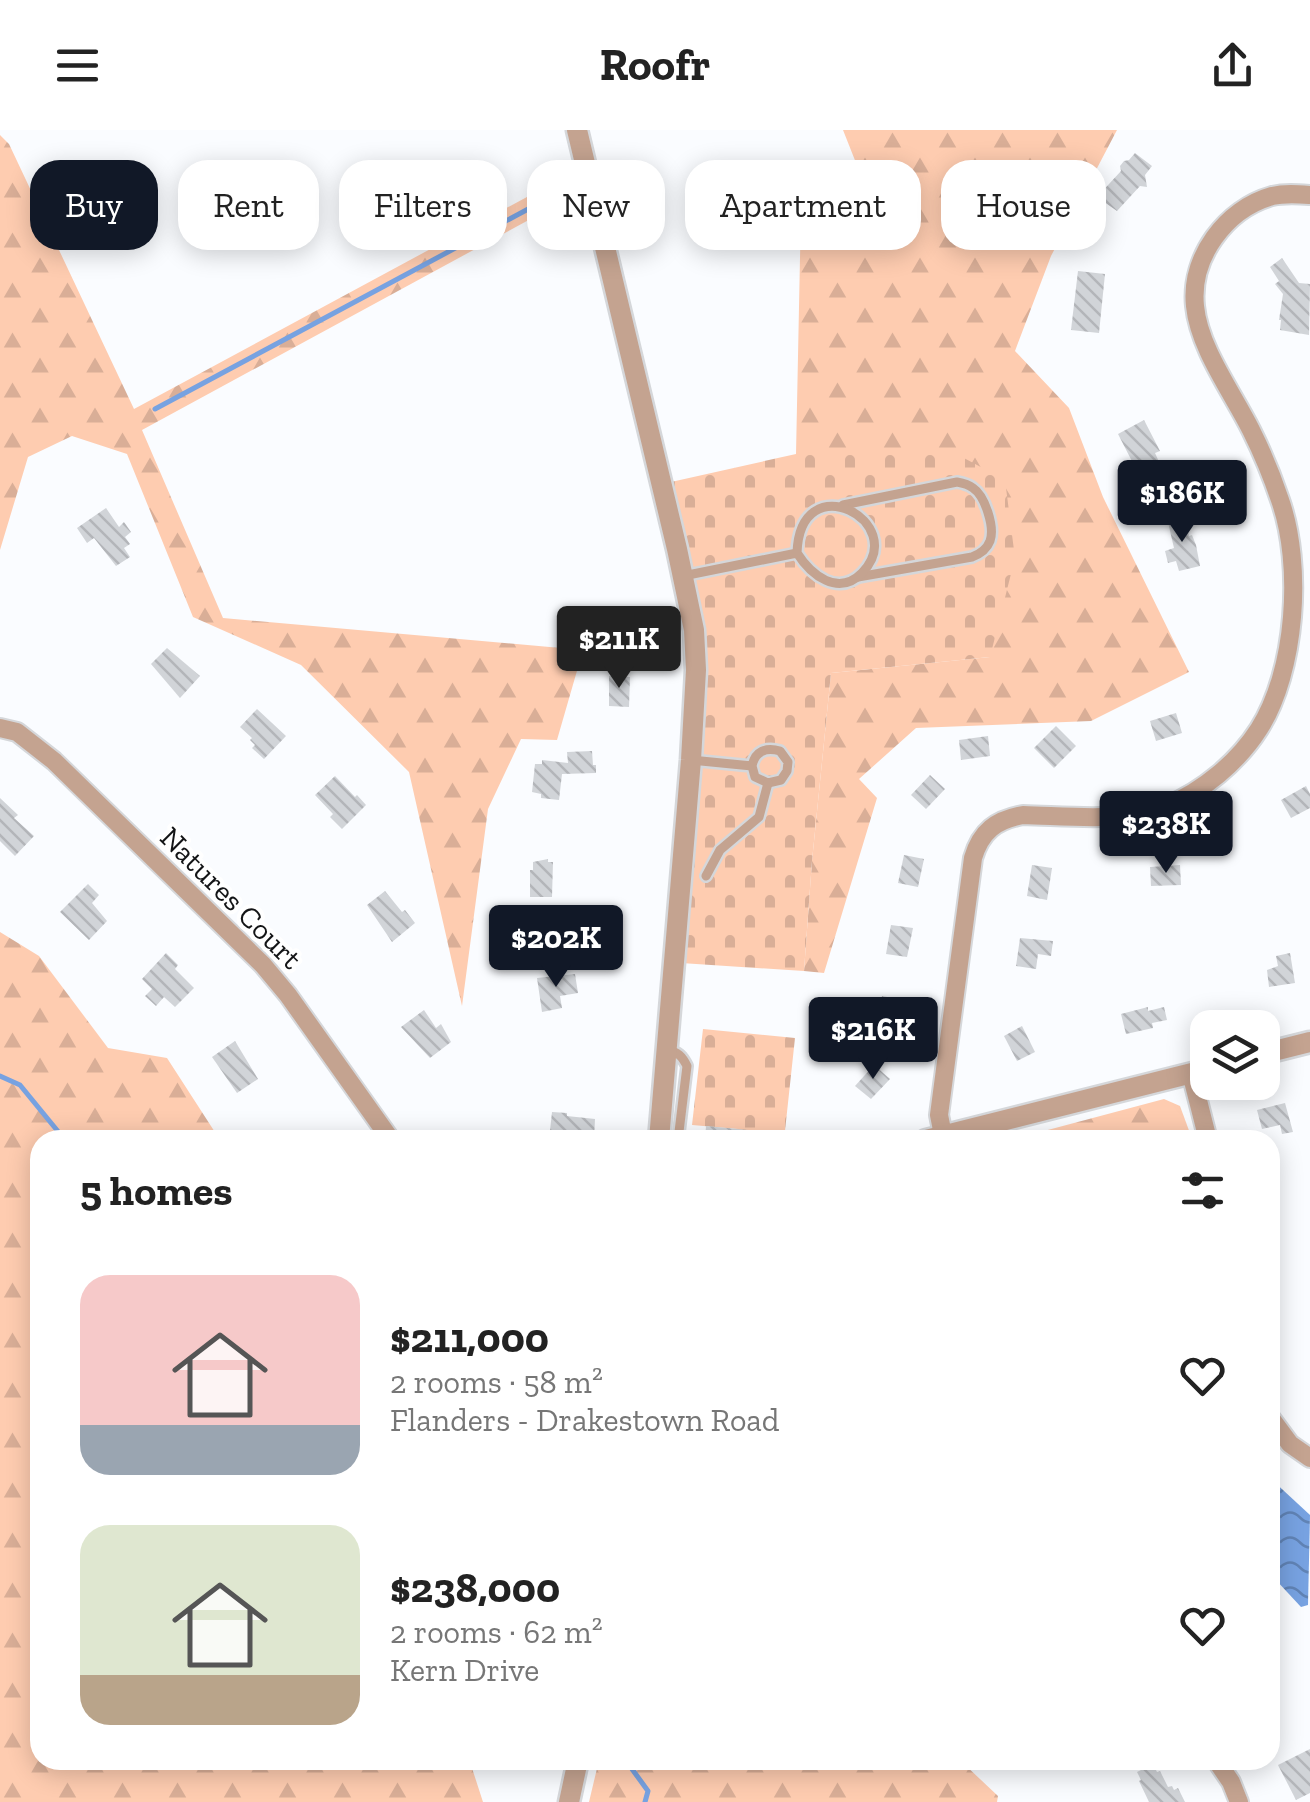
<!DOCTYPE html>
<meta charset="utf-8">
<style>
:root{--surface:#fff;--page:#f6f6f6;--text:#222;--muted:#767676;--accent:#111827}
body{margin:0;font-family:"Zilla Slab",serif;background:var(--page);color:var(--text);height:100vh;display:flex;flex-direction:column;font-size:38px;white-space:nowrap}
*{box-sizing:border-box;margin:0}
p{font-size:32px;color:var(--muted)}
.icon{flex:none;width:55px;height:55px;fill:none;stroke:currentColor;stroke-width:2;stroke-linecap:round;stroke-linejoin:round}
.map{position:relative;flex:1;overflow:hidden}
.side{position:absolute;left:30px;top:1000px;width:1250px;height:640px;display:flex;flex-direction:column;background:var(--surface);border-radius:30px;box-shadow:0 5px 25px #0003}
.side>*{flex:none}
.top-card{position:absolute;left:30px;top:30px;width:1250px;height:90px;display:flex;gap:20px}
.tools{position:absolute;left:1190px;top:880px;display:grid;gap:20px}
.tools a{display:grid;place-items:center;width:90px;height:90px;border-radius:20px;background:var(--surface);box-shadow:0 5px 25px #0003;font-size:50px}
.price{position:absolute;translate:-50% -85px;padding:0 22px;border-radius:10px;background:var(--accent);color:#fff;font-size:32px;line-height:65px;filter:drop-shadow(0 2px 5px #0008)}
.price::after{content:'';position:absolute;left:50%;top:60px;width:30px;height:22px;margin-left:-15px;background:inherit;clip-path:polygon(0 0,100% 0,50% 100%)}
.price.active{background:#222;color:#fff}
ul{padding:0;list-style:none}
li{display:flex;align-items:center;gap:30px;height:250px;padding:0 50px}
li span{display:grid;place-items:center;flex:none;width:280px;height:200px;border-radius:30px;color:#555}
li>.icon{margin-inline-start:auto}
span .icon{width:120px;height:120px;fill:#fffc;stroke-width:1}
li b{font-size:42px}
h2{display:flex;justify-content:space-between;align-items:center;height:120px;padding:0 50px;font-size:42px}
.tag{padding:0 35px;border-radius:30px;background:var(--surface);box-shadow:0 5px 25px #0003;font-size:35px;line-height:90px}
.tag.active{background:var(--accent);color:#fff}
header{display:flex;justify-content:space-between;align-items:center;height:130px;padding:0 50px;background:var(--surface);font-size:45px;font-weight:800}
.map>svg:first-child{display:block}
.forest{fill:url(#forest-firs)}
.cemetery{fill:url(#cemetery-stones)}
.water{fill:url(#water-waves)}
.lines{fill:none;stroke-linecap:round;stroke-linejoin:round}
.stream{stroke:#77a2e1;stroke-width:5}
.building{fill:url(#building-back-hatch)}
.service-casing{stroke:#d5d7da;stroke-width:14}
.minor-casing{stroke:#d5d7da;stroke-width:22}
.tertiary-casing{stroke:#d5d7da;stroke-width:25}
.path{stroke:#959699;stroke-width:2.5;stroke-dasharray:2.5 8;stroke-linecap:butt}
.service{stroke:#c4a390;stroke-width:9}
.minor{stroke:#c4a390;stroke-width:18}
.tertiary{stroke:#c4a390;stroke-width:20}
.labels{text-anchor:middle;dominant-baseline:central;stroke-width:8;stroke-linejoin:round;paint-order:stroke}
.street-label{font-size:30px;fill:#131416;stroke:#fff}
</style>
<header><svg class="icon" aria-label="menu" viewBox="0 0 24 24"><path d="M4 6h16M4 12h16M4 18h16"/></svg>Roofr<svg class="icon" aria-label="share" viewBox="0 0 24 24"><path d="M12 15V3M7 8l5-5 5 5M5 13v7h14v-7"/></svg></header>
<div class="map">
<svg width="1310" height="1672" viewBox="0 0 1310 1672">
<defs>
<pattern id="forest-firs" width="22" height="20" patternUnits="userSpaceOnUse" patternTransform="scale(2.5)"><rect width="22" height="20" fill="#feccb0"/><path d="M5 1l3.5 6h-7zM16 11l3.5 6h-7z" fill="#d9ae97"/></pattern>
<pattern id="cemetery-stones" width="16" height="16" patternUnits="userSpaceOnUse" patternTransform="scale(2.5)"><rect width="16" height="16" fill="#feccb0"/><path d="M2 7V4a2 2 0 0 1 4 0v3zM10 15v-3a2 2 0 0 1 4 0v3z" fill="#d9ae97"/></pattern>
<pattern id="water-waves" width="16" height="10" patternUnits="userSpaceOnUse" patternTransform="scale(2.5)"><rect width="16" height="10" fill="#77a2e1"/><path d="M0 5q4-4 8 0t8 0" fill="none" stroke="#6083b5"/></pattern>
<pattern id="building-back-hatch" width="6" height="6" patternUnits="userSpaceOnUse" patternTransform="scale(2.5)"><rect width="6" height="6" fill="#d1d4d8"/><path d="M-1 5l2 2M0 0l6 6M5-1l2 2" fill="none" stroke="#b3b5b9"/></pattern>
</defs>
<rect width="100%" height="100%" fill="#fafcff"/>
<g class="forest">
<polygon points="843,0 1117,0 1051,126 1015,221 1069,278 1103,367 1189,542 1091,591 916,598 859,649 877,668 824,843 804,841 812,731 831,543 990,527 796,324 801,79 860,43"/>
<polygon points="0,5 9,14 134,279 562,48 560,73 142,300 223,488 583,520 557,610 521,609 488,679 462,876 409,642 301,535 193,487 127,324 72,306 28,327 0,420"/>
<polygon points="0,802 39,826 108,918 167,928 220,1010 40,1010 40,1630 465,1630 471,1635 483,1672 0,1672"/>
<polygon points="1164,969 1180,976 1191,1006 1186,1010 1045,1010 1044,1001"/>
<polygon points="599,1630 963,1630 963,1633 998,1666 997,1672 589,1672"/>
</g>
<g class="cemetery">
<polygon points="949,320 1005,350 1015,428 990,527 831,543 812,731 804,841 681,833 706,560 700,474 671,352 796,324"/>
<polygon points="703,899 795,908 784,1010 737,1010 738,999 692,995"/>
</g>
<polygon class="water" points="1270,1348 1310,1385 1308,1475 1301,1477 1275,1449 1270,1439"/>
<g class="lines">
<g class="stream">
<polyline points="155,279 545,70"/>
<polyline points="0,946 20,955 65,1010"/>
<polyline points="629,1630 632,1639 648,1661 645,1672"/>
</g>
</g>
<g class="building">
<polygon points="1135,23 1152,36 1145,45 1147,57 1140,56 1117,81 1097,67 1121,41 1120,36 1124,31 1129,30"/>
<polygon points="1282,128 1299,153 1310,154 1309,205 1280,200 1281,190 1279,190 1283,164 1275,154 1279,151 1270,137"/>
<polygon points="1078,141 1105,144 1099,203 1071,200"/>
<polygon points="1144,290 1160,321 1155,323 1160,334 1139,345 1118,304"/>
<polygon points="106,378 119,397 124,392 131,402 125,407 130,414 124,418 130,427 116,436 94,408 87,413 77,398"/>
<polygon points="1184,384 1189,406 1192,405 1196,415 1200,436 1179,441 1176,431 1168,433 1165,421 1174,418 1167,388"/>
<polygon points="167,518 200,546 180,568 151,534"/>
<polygon points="609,546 630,547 629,577 609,576"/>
<polygon points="257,579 286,606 264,629 252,618 255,615 250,610 252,608 240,597"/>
<polygon points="1176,583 1182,603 1156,611 1150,591"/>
<polygon points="1056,596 1076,616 1054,638 1034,618"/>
<polygon points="988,606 990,626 961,630 959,610"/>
<polygon points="592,621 593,635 596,635 596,643 562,644 559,670 541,668 541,664 532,662 535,634 542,634 542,630 568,633 567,622"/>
<polygon points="930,645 945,659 926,679 911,665"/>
<polygon points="335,646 355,667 357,665 366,675 342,699 330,687 333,684 315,665"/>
<polygon points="1306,656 1310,664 1310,678 1291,688 1281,670"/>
<polygon points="0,668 18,685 14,688 34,706 15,726 0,711"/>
<polygon points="904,725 924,729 918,757 898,753"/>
<polygon points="548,729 548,732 553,732 552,767 530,767 530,740 533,740 533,732"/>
<polygon points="1032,735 1052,738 1047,770 1027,766"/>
<polygon points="1180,735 1181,755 1151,756 1150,737"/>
<polygon points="88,754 99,765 92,773 107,791 89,810 60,782"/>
<polygon points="385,761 402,782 405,780 415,793 392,812 367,775"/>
<polygon points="891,795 913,798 907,827 886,824"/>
<polygon points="1020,808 1053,811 1051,826 1038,824 1036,839 1016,836"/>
<polygon points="166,823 178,835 175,839 194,858 175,877 164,867 156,876 145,866 152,859 142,849"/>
<polygon points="1290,823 1295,853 1269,857 1267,840 1278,836 1276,826"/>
<polygon points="575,844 578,863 560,866 562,878 542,882 537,848"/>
<polygon points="882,866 903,870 897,898 876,894"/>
<polygon points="1148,877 1148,881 1164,877 1167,890 1152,893 1153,898 1126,904 1121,884"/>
<polygon points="424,880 436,898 441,894 451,912 430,928 401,897"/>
<polygon points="1022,896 1035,922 1017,931 1004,906"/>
<polygon points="235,911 258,949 237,963 212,927"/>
<polygon points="874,935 890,949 871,969 855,956"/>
<polygon points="1285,973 1293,1002 1282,1004 1280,995 1262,999 1257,980"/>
<polygon points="552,982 567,983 567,986 595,989 594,1010 549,1010"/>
<polygon points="706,996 759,1001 759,1010 705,1010"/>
<polygon points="1310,1619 1310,1663 1296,1670 1278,1635"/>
<polygon points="1153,1634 1157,1642 1160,1641 1168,1657 1172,1656 1174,1660 1178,1658 1185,1672 1149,1672 1139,1651 1141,1650 1137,1642"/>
</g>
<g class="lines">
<g class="service-casing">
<g id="service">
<path d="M843,375L957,352C963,353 968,354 973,358C985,366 995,397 990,411C987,419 980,424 972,427L858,447"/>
<path d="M683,446L797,423C811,445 838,467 862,443C911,392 800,333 797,423"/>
<path d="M691,630L752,636L755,647L768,653L781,650L787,641L788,632L780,621C766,617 755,621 752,636"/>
<polyline points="706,746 720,720 759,687 768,653"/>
<path d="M667,920C678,922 682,926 687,936L678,1010"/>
</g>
</g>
<g class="minor-casing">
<g id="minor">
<polyline points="0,598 17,602 54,631 263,835 288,865 391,1010"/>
<polyline points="1191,943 1208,1010"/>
<path d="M943,1005L939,985L973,728C981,701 996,690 1023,685C1069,686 1123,693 1167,676C1203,661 1238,632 1259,599C1296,541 1303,435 1280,370C1272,346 1262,322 1251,300C1232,262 1199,218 1195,176C1190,127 1226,79 1272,66C1285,63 1297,64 1310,65"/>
<polyline points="1270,1287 1290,1314 1310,1328"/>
<polyline points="1216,1630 1231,1652 1239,1672"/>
</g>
</g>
<g class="tertiary-casing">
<g id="tertiary">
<polyline points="577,0 677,419 694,500 696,540 691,630 659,1010"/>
<polyline points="1262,924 1310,912"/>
<polyline points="926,1010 1208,939"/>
<polyline points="569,1672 578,1630"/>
</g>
</g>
<polyline class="path" points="557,107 563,78 575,63"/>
<use href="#service" class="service"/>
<use href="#minor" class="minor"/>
<use href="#tertiary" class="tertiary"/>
</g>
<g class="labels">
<g class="street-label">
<text transform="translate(231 768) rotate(45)">Natures Court</text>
</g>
</g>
</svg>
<div class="tools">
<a><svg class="icon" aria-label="layers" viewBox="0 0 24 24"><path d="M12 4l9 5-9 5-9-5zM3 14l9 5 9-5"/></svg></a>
</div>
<b class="price" style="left:1182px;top:415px">$186K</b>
<b class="price active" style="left:619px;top:561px">$211K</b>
<b class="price" style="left:1166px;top:746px">$238K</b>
<b class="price" style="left:556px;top:860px">$202K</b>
<b class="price" style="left:873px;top:952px">$216K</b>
<div class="top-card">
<a class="tag active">Buy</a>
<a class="tag">Rent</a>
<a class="tag">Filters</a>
<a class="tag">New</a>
<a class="tag">Apartment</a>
<a class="tag">House</a>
</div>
<section class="side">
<h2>5 homes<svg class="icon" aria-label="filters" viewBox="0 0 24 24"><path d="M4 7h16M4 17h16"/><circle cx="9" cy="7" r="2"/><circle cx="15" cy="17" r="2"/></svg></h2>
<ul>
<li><span style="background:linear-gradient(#f6c9c9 75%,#9aa5b1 0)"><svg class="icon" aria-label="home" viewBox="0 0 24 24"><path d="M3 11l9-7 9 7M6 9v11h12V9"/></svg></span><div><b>$211,000</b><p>2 rooms · 58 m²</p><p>Flanders - Drakestown Road</p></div><svg class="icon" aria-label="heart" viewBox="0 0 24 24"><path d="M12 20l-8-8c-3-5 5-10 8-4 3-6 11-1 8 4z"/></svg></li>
<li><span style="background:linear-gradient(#dfe7d0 75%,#b9a48a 0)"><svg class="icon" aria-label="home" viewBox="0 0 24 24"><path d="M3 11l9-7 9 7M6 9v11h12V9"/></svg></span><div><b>$238,000</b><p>2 rooms · 62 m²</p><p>Kern Drive</p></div><svg class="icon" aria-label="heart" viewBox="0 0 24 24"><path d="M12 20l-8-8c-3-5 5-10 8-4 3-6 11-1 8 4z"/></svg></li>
</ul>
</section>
</div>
